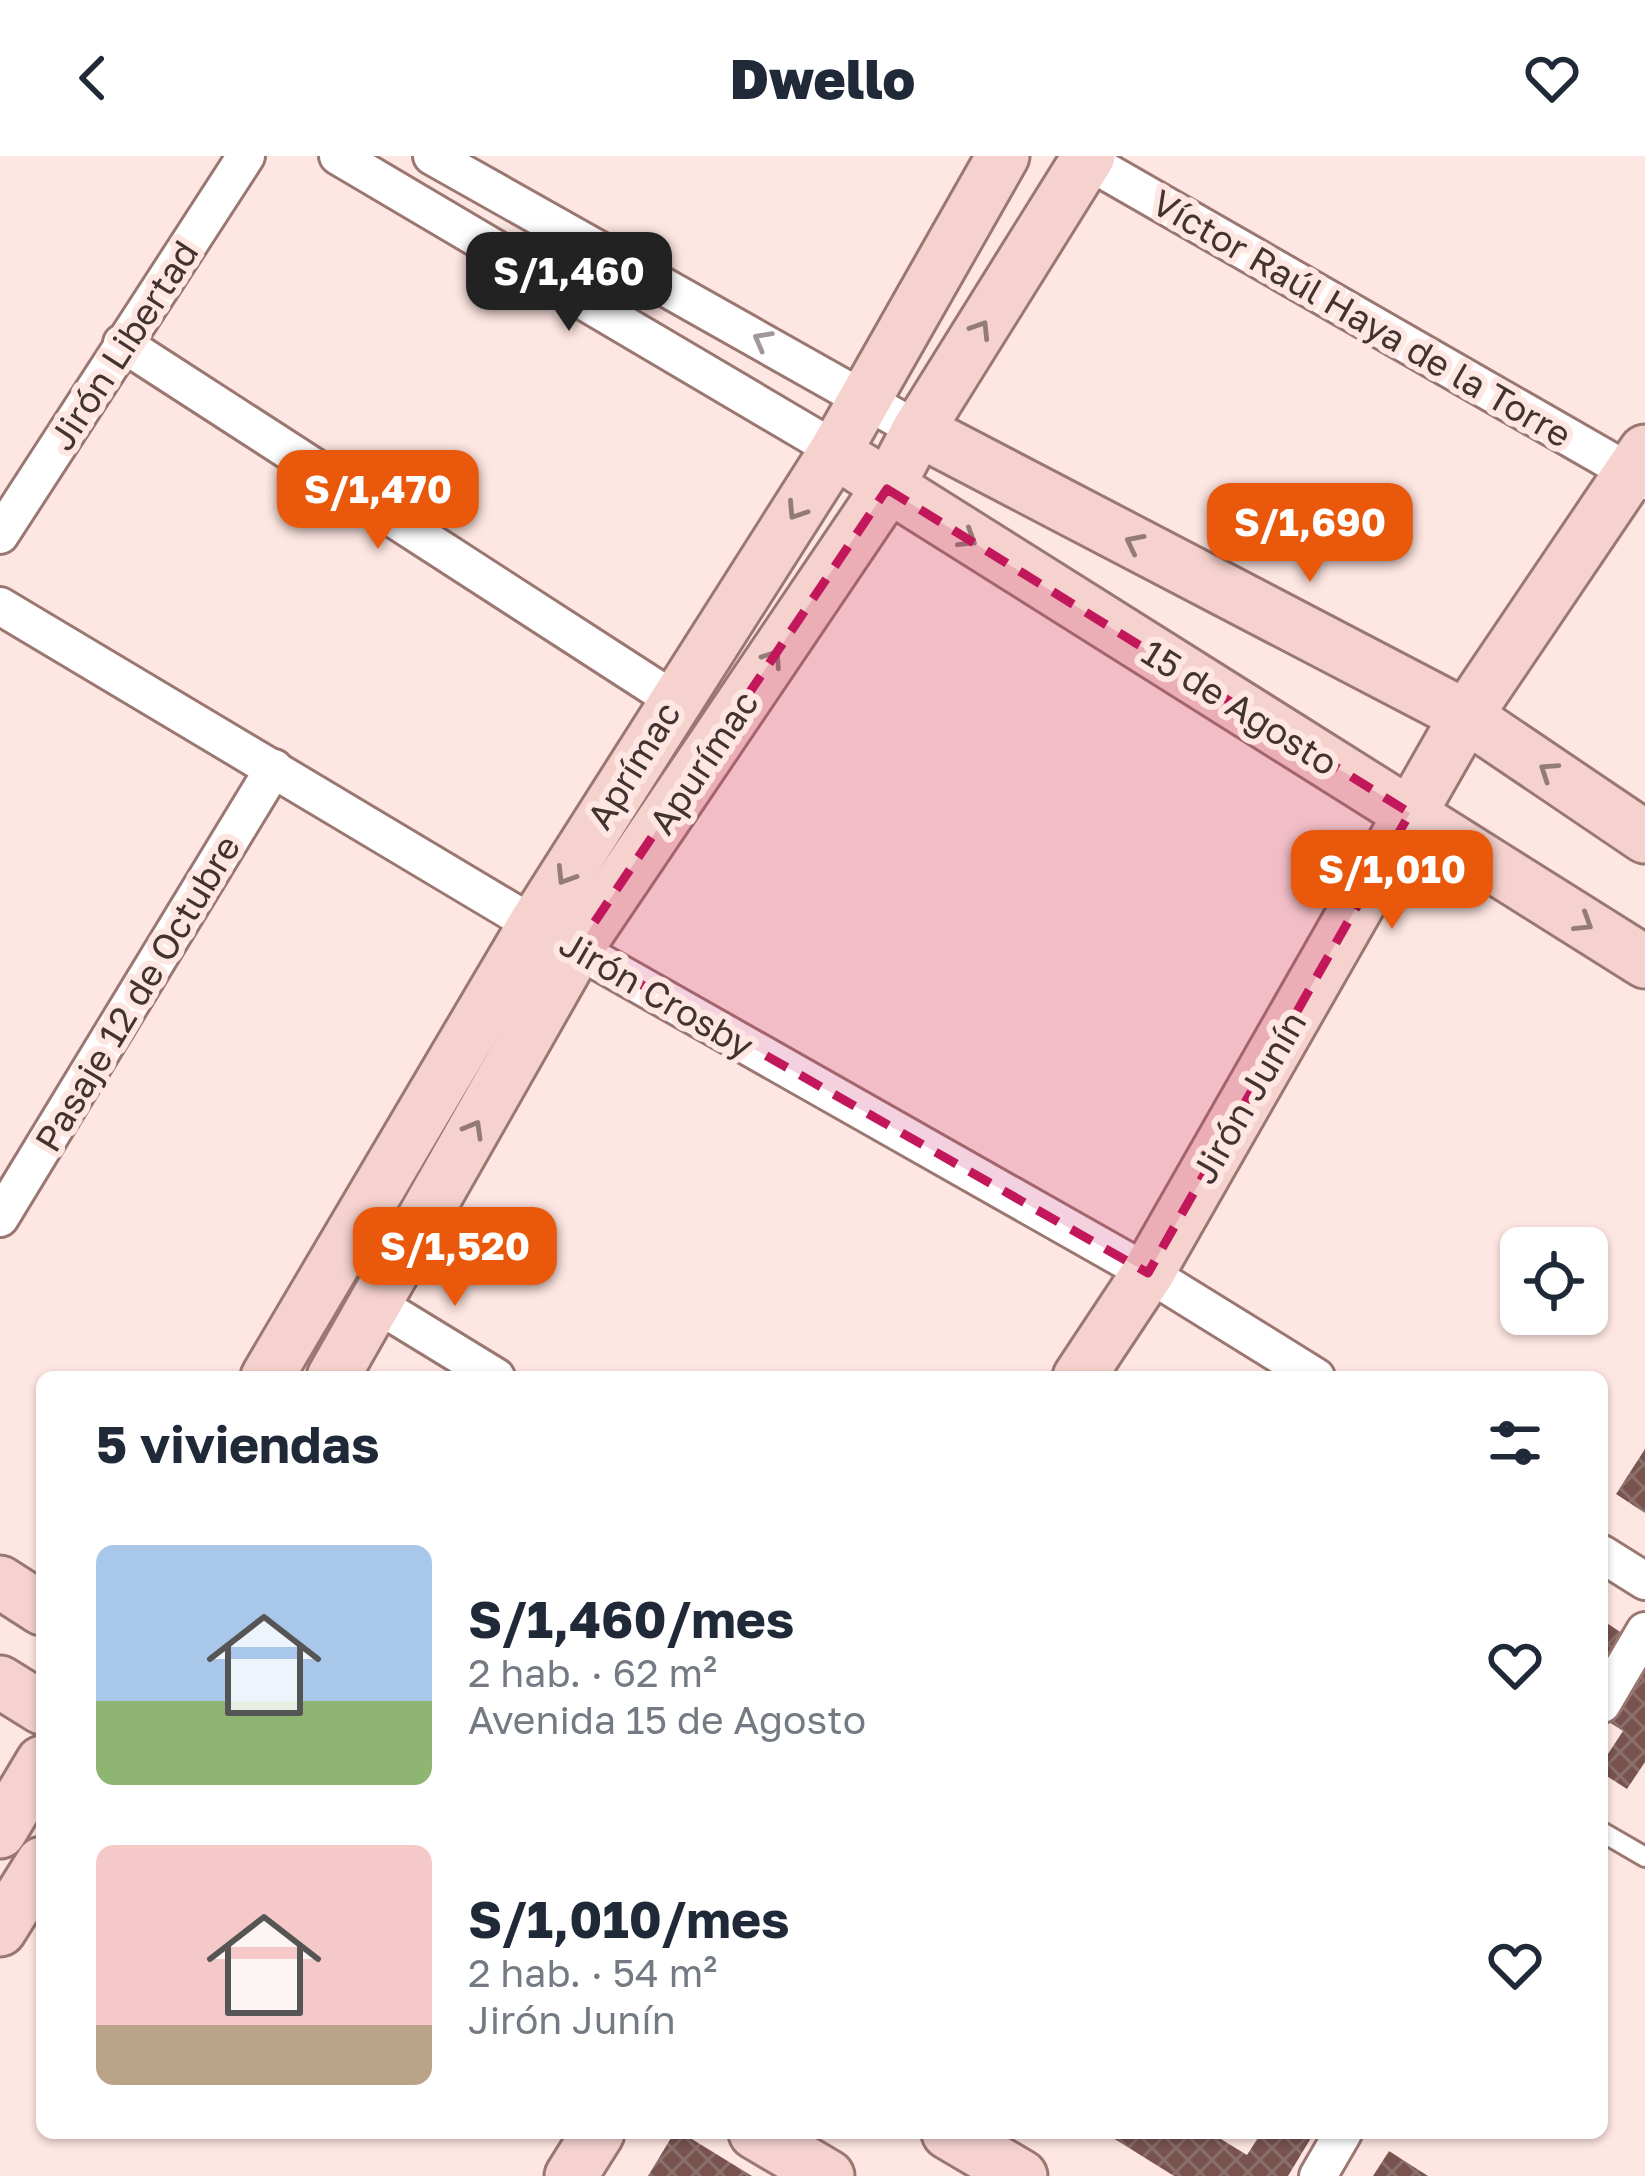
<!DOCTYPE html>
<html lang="es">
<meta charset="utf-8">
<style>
:root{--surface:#fff;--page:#f2f2f3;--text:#1f2937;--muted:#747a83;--accent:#ea580c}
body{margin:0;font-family:"Golos Text",sans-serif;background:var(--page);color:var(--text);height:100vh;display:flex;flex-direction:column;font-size:45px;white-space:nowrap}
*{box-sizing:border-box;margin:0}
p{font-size:39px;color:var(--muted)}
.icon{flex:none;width:66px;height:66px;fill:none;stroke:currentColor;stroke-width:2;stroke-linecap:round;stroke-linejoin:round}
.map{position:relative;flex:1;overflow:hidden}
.sheet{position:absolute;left:36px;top:1215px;width:1572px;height:768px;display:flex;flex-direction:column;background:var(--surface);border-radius:18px;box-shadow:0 3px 9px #0004}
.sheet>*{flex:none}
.controls{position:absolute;left:1500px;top:1071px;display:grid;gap:24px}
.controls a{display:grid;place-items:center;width:108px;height:108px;border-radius:18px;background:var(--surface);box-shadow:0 3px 9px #0004;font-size:60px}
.price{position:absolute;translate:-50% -102px;padding:0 27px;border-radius:24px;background:var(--accent);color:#fff;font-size:39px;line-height:78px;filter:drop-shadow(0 3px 6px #0008)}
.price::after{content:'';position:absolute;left:50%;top:72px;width:36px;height:27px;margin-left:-18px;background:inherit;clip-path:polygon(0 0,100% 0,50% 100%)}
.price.active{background:#222;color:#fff}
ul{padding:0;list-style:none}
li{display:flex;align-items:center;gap:36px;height:300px;padding:0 60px}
li span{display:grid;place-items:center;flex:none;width:336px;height:240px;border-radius:18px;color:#555}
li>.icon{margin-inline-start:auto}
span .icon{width:144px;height:144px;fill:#fffc;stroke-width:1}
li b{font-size:51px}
h2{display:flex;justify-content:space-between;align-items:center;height:144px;padding:0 60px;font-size:51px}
header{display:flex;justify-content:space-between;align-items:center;height:156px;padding:0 60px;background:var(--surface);font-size:54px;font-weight:800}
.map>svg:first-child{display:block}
.building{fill:url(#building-cross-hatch)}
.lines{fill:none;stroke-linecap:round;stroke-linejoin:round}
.lane-casing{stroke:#9b7772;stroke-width:24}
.street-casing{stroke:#9b7772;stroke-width:42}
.secondary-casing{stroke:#9b7772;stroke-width:57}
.lane{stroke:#fff;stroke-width:18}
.street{stroke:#fff;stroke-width:36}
.secondary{stroke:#f6d2ce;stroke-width:51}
.oneway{stroke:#937b78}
.oneway2{stroke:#a09998}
.marked{fill:#c2185b;fill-opacity:0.2;stroke:#c2185b;stroke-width:9;stroke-dasharray:24 15;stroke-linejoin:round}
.labels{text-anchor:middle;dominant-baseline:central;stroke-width:12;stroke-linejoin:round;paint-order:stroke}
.street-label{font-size:36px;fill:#423331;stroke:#fee6e2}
</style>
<header><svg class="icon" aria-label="back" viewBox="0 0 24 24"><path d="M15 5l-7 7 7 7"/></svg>Dwello<svg class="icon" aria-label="heart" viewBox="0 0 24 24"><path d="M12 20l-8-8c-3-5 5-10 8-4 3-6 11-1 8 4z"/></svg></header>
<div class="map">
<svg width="1645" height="2020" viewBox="0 0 1645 2020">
<defs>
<pattern id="building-cross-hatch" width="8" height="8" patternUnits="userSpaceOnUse" patternTransform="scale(3)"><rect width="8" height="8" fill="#79544f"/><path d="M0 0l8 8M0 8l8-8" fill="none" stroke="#8c706c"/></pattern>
</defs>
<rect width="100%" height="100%" fill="#fee6e2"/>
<g class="building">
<polygon points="1645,1293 1645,1357 1616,1338"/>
<polygon points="1602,1464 1622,1477 1602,1508"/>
<polygon points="1645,1502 1645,1606 1627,1633 1602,1617 1602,1607 1623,1575 1606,1564"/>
<polygon points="674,1977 682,1977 752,2020 648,2020"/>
<polygon points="1105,1977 1211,1977 1247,1999 1261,1977 1314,1977 1288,2020 1174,2020"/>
<polygon points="1389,1995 1428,2020 1373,2020"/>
</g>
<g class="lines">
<g class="lane-casing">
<polyline id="lane" points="1602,1676 1645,1701"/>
</g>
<g class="street-casing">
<g id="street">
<polyline points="338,0 836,294"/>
<polyline points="432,0 918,274"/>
<polyline points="1079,0 1645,325"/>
<polyline points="122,187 674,544"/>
<polyline points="0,379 246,0"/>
<polyline points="0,450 534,769 1148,1117 1316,1221"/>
<polyline points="0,1062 274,612"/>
<polyline points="375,1147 496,1221"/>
<polyline points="1602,1398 1645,1425"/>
<polyline points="1602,1548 1645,1475"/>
<polyline points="1318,2020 1343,1977"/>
</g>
</g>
<g class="secondary-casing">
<g id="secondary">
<polyline points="918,274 1466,560 1645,681"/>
<polyline points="860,312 1645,806"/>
<polyline points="267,1221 534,769 836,294 1003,0"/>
<polyline points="333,1221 577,792 887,333 918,274 1089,0"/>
<polyline points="1079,1221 1148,1117 1466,560 1645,295"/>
<polyline points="0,1426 42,1453"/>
<polyline points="0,1526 42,1552"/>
<polyline points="0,1676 42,1606"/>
<polyline points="0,1774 42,1707"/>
<polyline points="755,1977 828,2020"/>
<polyline points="948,1977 1021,2020"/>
<polyline points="571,2020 598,1977"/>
</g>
</g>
<use href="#lane" class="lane"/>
<use href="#street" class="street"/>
<use href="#secondary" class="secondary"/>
</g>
<defs><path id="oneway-chevron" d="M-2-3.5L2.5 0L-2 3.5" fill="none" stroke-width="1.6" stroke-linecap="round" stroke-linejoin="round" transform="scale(3)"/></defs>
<g class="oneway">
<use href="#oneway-chevron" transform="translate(981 173) rotate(-58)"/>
<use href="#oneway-chevron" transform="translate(796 355) rotate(123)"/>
<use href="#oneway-chevron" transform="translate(968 383) rotate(32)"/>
<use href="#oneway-chevron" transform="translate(1134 387) rotate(-153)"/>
<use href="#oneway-chevron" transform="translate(773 502) rotate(-56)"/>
<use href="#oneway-chevron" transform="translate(1548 615) rotate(-146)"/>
<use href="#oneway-chevron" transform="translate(565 720) rotate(122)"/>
<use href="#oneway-chevron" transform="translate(1584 767) rotate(32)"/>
<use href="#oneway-chevron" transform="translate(474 973) rotate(-60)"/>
</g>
<use class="oneway2" href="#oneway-chevron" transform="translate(762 184) rotate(-151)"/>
<path class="marked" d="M887,333L1410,657L1148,1117L577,792Z"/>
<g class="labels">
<g class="street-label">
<text transform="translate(1362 162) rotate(30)">Víctor Raúl Haya de la Torre</text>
<text transform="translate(123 189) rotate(-57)">Jirón Libertad</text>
<text transform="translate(1240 551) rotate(32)">15 de Agosto</text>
<text transform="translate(703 606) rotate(-56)">Apurímac</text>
<text transform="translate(633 609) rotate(-58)">Aprímac</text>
<text transform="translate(137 837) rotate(-59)">Pasaje 12 de Octubre</text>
<text transform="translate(657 838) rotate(30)">Jirón Crosby</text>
<text transform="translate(1248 941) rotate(-60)">Jirón Junín</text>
</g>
</g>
</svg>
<div class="controls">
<a><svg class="icon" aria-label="locate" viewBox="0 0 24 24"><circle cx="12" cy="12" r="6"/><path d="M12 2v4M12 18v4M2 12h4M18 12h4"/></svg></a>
</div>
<b class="price active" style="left:569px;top:178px">S/1,460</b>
<b class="price" style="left:378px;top:396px">S/1,470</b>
<b class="price" style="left:1310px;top:429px">S/1,690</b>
<b class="price" style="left:1392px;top:776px">S/1,010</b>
<b class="price" style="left:455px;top:1153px">S/1,520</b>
<section class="sheet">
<h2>5 viviendas<svg class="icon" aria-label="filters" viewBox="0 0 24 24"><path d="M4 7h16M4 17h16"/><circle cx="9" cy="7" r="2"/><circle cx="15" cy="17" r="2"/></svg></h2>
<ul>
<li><span style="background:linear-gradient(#a9c7e8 65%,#8fb573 0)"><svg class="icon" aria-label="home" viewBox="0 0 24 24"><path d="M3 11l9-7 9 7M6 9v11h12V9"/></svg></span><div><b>S/1,460/mes</b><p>2 hab. · 62 m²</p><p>Avenida 15 de Agosto</p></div><svg class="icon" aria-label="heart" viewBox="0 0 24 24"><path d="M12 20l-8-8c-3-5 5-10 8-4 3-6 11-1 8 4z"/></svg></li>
<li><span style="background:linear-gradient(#f6c9c9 75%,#b9a48a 0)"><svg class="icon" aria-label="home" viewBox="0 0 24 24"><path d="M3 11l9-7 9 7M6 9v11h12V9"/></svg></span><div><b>S/1,010/mes</b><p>2 hab. · 54 m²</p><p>Jirón Junín</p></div><svg class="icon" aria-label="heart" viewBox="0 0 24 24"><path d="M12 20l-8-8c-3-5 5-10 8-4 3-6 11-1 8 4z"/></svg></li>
</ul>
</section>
</div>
